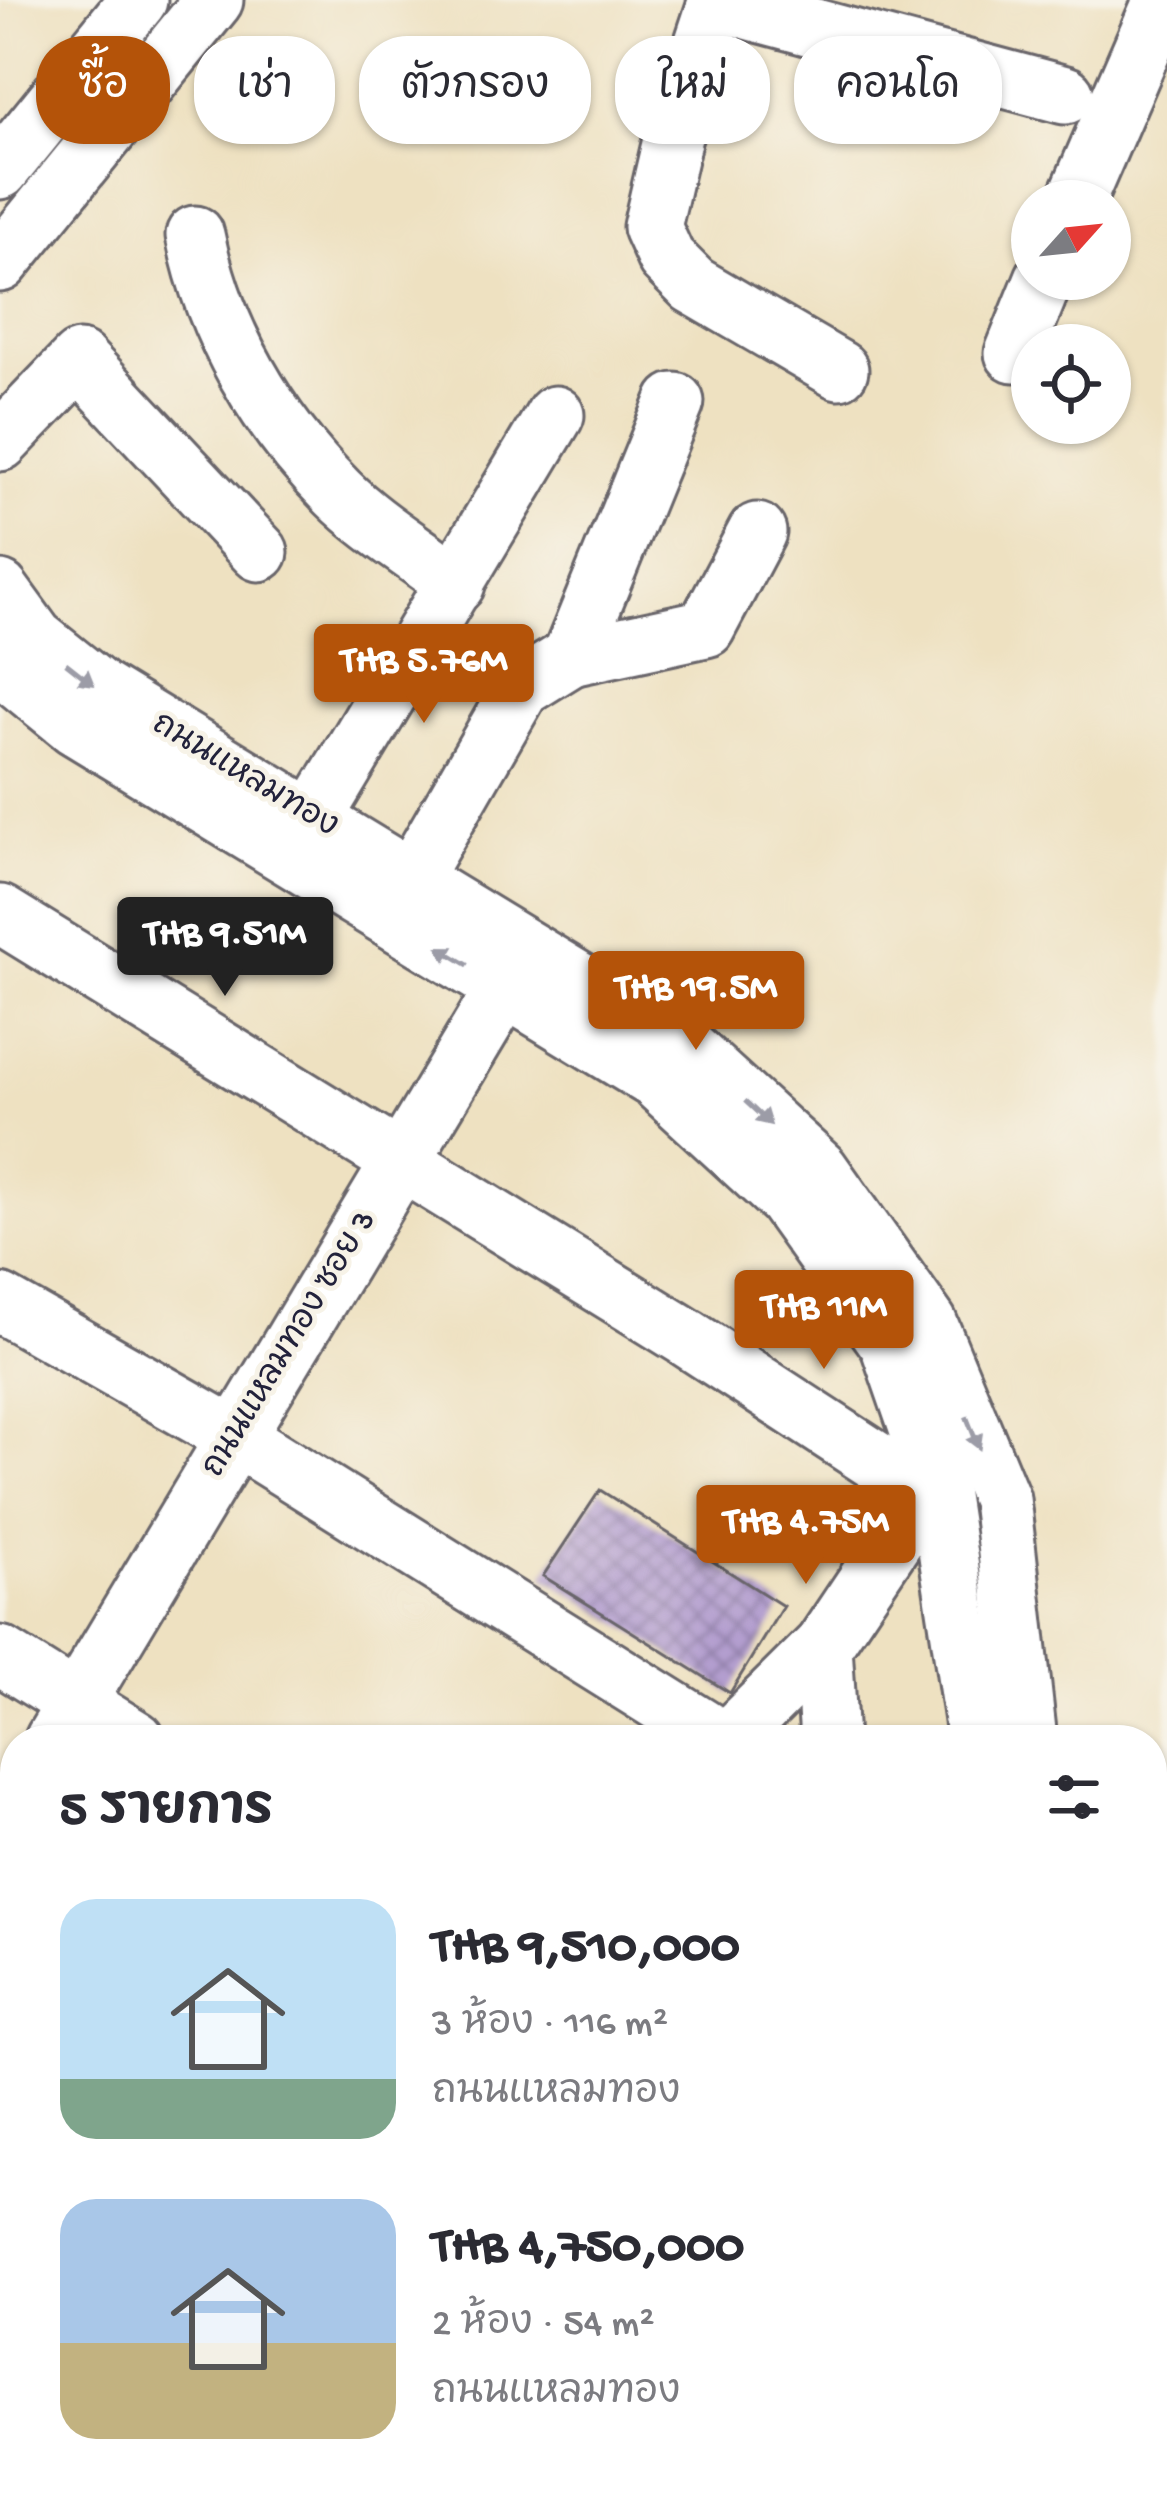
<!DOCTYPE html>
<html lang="th">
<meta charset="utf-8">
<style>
:root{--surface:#fff;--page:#f7f7f7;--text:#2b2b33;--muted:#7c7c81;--accent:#b45309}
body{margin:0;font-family:"Gochi Hand","Playpen Sans Thai",sans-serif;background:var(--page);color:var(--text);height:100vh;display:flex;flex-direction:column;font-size:45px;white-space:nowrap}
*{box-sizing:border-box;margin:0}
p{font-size:39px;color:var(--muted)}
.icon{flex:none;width:66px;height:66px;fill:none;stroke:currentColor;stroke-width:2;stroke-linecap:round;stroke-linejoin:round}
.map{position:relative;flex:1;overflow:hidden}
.details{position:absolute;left:0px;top:1725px;width:1167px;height:771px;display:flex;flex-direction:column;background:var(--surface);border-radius:48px 48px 0 0;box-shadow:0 3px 9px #0004}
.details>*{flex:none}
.guide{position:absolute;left:36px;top:36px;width:1095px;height:108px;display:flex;gap:24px}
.needle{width:78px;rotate:63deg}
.fabs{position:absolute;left:1011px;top:180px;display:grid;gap:24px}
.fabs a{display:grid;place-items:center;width:120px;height:120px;border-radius:50%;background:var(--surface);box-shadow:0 3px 9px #0004;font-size:60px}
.price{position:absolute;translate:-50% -102px;padding:0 27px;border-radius:12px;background:var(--accent);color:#fff;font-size:39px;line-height:78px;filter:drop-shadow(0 3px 6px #0008)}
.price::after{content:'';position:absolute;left:50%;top:72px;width:36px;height:27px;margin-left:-18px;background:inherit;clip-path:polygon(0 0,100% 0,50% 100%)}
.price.on{background:#222;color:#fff}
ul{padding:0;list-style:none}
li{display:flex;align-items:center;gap:36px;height:300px;padding:0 60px}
li span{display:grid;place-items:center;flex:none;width:336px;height:240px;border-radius:36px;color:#555}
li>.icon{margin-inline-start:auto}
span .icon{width:144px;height:144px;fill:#fffc;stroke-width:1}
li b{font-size:51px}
h2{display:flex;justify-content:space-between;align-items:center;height:144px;padding:0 60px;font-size:51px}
.pill{padding:0 42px;border-radius:48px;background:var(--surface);box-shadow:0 3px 9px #0004;font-size:42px;line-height:108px}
.pill.on{background:var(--accent);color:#fff}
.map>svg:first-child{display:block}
.building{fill:url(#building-cross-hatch)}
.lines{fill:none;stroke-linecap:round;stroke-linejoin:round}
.minor-casing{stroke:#69656a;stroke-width:63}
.minor{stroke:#fff;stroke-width:57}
.oneway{fill:#9c9ca7}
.labels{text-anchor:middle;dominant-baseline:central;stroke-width:10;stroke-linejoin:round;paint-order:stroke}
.street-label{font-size:33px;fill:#22223b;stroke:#f7f3e8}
</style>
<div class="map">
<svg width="1167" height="2494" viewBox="0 0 1167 2494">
<defs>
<pattern id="building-cross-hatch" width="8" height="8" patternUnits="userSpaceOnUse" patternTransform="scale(3)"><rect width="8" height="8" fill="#b39ecf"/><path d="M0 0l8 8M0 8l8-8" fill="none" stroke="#9180a9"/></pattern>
</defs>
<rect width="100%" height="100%" fill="#f7f3e8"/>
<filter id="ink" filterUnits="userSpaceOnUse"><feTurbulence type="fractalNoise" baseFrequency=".00833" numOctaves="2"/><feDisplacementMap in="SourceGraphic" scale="24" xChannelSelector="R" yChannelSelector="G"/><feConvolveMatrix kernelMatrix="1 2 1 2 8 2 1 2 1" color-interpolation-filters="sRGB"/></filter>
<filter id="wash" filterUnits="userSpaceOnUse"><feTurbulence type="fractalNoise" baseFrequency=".004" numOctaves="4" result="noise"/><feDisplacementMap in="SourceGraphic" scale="48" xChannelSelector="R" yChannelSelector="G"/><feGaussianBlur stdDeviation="2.7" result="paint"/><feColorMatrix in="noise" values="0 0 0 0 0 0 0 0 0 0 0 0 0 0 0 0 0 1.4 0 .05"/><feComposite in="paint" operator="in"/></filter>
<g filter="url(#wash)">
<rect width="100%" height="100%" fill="#eee1c1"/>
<g id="blocks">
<polygon class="building" points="600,1490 783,1606 730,1693 543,1576"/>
</g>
</g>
<g filter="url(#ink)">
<use href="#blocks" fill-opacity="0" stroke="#69656a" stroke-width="3"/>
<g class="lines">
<g class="minor-casing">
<g id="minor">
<polyline points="718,0 673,136 652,227 666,258 693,285 839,370"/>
<polyline points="718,2 1065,95"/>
<polyline points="0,170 138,0"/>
<polyline points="1076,201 1163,0"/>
<path d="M195,235C214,331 268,423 338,493C372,527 418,554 456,584"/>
<polyline points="0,263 214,0"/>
<polyline points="1014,353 1044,279"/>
<polyline points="0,442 79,360 259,552"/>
<polyline points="0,590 35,638 100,690 682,1044 819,1169 928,1323 1001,1499 1028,1740"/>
<polyline points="571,657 706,628 757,532"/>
<polyline points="0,665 75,726 656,1080 785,1199 889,1344 937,1483 976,1740"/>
<polyline points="313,819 555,415"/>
<polyline points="411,879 521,688 571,657 675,402"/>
<polyline points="0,914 686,1337 907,1481 937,1483"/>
<polyline points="0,1303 236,1437 721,1740"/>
<polyline points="823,1646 829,1740"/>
<polyline points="0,1655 136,1740"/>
<polyline points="54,1740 524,956"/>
<polyline points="728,1740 823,1646 912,1513 937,1483"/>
<polyline points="0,1833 15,1808"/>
<polyline points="1152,1842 1167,1832"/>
<polyline points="1152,2206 1167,2223"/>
<polyline points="0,2226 15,2235"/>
<polyline points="0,2455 15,2463"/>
<polyline points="49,2481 73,2494"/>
<polyline points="1094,2481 1098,2494"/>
<polyline points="1140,2481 1144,2494"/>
<polyline points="124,2494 135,2481"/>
<polyline points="495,2494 506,2481"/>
<polyline points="552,2494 563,2481"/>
</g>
</g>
<use href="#minor" class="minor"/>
</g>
<defs><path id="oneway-solid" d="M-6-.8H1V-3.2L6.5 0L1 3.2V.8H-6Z" transform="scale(3)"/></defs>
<g class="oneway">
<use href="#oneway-solid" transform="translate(80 674) rotate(38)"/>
<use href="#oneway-solid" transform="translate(453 956) rotate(-149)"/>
<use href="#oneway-solid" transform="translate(758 1113) rotate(43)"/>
<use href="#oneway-solid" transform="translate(973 1433) rotate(68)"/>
</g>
</g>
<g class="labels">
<g class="street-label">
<text transform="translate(244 777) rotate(31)">ถนนแหลมทอง</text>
<text transform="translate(291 1345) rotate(-59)">ถนนแหลมทอง ซอย 3</text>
</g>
</g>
</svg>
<div class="fabs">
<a><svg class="needle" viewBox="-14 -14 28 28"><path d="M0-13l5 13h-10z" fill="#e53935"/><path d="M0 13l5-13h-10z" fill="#7c7c81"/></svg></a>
<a><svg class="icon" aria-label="locate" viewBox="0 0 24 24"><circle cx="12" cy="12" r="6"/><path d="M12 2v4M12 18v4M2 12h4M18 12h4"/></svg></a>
</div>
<b class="price" style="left:424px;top:726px">THB 5.76M</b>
<b class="price on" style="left:225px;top:999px">THB 9.51M</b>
<b class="price" style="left:696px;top:1053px">THB 19.5M</b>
<b class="price" style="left:824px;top:1372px">THB 11M</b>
<b class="price" style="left:806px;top:1587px">THB 4.75M</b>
<div class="guide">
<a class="pill on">ซื้อ</a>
<a class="pill">เช่า</a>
<a class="pill">ตัวกรอง</a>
<a class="pill">ใหม่</a>
<a class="pill">คอนโด</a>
</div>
<section class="details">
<h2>5 รายการ<svg class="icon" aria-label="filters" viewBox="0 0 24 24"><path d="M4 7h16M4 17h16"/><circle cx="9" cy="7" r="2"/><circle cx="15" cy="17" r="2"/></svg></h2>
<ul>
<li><span style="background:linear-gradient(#bfe0f5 75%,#7fa58c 0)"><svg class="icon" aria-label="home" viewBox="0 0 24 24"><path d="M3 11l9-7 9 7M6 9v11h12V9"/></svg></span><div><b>THB 9,510,000</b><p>3 ห้อง · 116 m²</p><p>ถนนแหลมทอง</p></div></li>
<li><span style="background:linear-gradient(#a9c7e8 60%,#c2b280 0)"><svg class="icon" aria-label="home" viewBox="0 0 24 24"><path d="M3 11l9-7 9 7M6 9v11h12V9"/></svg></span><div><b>THB 4,750,000</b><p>2 ห้อง · 54 m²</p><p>ถนนแหลมทอง</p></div></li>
</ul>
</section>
</div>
